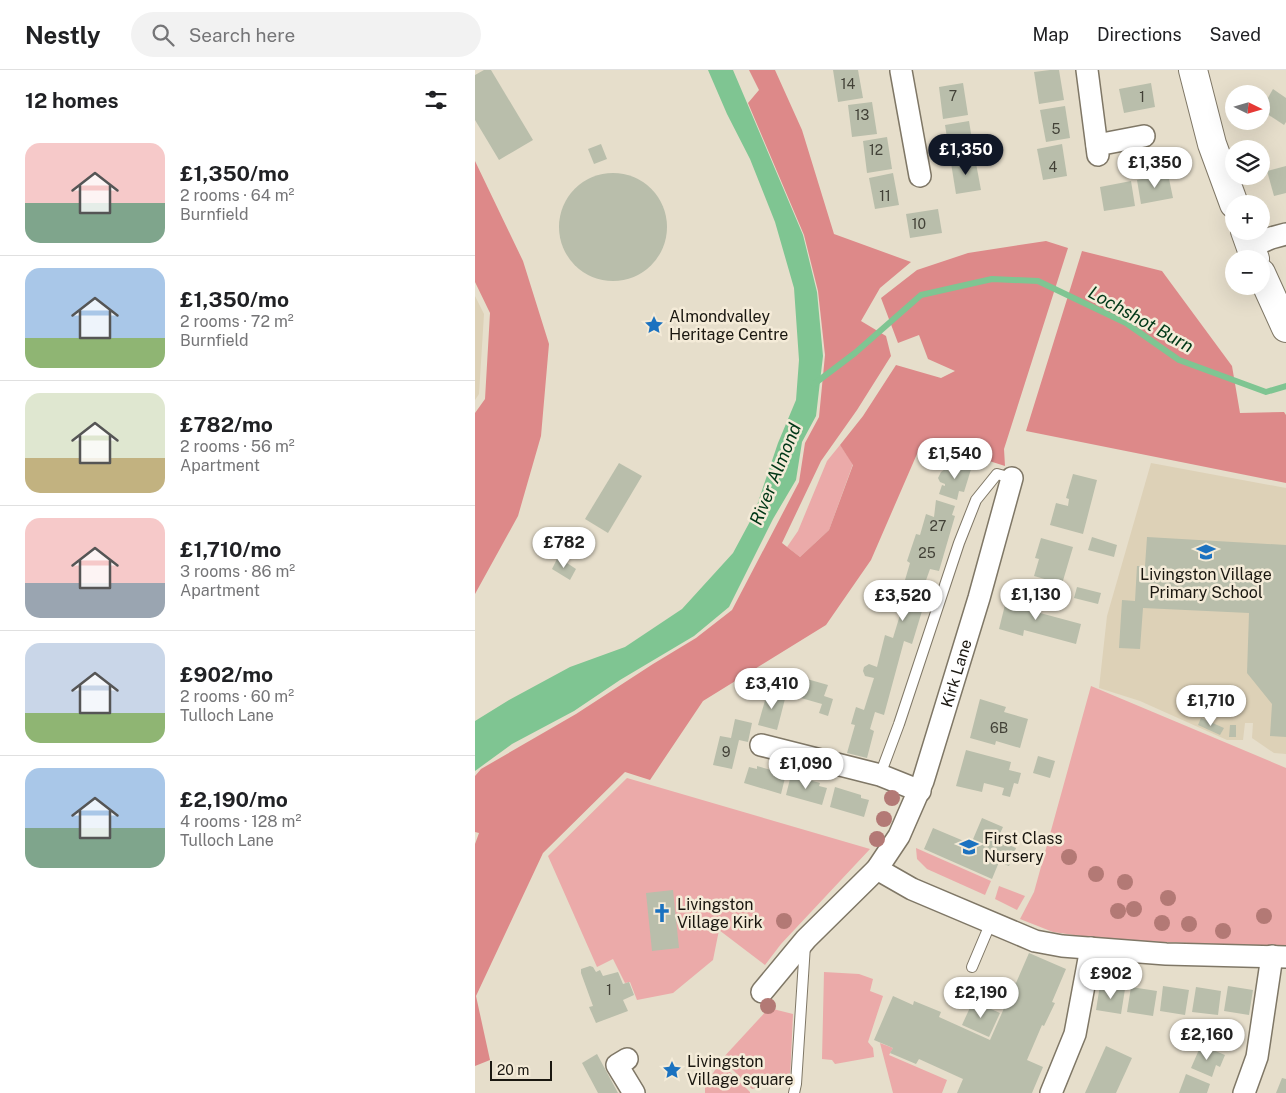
<!DOCTYPE html>
<meta charset="utf-8">
<style>
:root{--surface:#fff;--page:#f2f2f2;--text:#202124;--muted:#757577;--line:#e0e0e0;--accent:#111827}
body{margin:0;font-family:"Public Sans",sans-serif;background:var(--page);color:var(--text);height:100vh;display:flex;flex-direction:column;font-size:19px;white-space:nowrap}
*{box-sizing:border-box;margin:0}
p{font-size:16px;color:var(--muted)}
.icon{flex:none;width:28px;height:28px;fill:none;stroke:currentColor;stroke-width:2;stroke-linecap:round;stroke-linejoin:round}
.map{position:relative;flex:1;overflow:hidden}
.sheet{display:flex;flex-direction:column;background:var(--surface);width:475px}
.sheet>*{flex:none}
.needle{width:32px;rotate:95deg}
.tools{position:absolute;left:750px;top:15px;display:grid;gap:10px}
.tools a{display:grid;place-items:center;width:45px;height:45px;border-radius:50%;background:var(--surface);box-shadow:0 5px 20px #0002;font-size:25px}
.scale{position:absolute;left:15px;bottom:12px;width:62px;box-sizing:border-box;padding-left:5px;border:2px solid #1a1710;border-top:0;font-size:14px;line-height:18px;white-space:nowrap;color:#1a1710;-webkit-text-stroke:4px #f4ebd8;paint-order:stroke}
.price{position:absolute;translate:-50% -42px;padding:0 11px;border-radius:18px;background:#fff;color:#222;font-size:16px;line-height:32px;filter:drop-shadow(0 1px 2px #0008)}
.price::after{content:'';position:absolute;left:50%;top:30px;width:15px;height:11px;margin-left:-8px;background:inherit;clip-path:polygon(0 0,100% 0,50% 100%)}
.price.active{background:var(--accent);color:#fff}
ul{padding:0;list-style:none}
li{display:flex;align-items:center;gap:15px;height:125px;padding:0 25px}
li+li{border-top:1px solid var(--line)}
li span{display:grid;place-items:center;flex:none;width:140px;height:100px;border-radius:15px;color:#555}
li>.icon{margin-inline-start:auto}
span .icon{width:60px;height:60px;fill:#fffc;stroke-width:1}
li b{font-size:21px}
h2{display:flex;justify-content:space-between;align-items:center;height:60px;padding:0 25px;font-size:21px}
header{display:flex;align-items:center;gap:30px;box-sizing:border-box;height:70px;padding:0 25px;background:var(--surface);border-bottom:1px solid var(--line)}
header strong{font-size:24px}
nav{display:flex;gap:28px;margin-inline-start:auto;font-size:18px}
.search{width:350px;height:45px;background:var(--page);display:flex;align-items:center;gap:12px;box-sizing:border-box;padding:0 18px;border-radius:28px;color:var(--muted);font-size:19px}
main{display:flex;flex:1;min-height:0}
.map>svg:first-child{display:block}
.built{fill:#ddd1b7}
.green{fill:#ebaaa9}
.forest{fill:#dd8989}
.water{fill:#7fc592}
.lines{fill:none;stroke-linecap:round;stroke-linejoin:round}
.stream{stroke:#7fc592;stroke-width:6}
.building{fill:#b9beab}
.lane-casing{stroke:#7f7766;stroke-width:12}
.street-casing{stroke:#7f7766;stroke-width:24}
.secondary-casing{stroke:#7f7766;stroke-width:30}
.lane{stroke:#fff;stroke-width:10}
.street{stroke:#fff;stroke-width:21}
.secondary{stroke:#fff;stroke-width:28}
.tree{fill:#b37975}
.labels{text-anchor:middle;dominant-baseline:central;stroke-width:5;stroke-linejoin:round;paint-order:stroke}
.number-label{font-size:14px;fill:#424137}
.poi-label{font-size:16px;fill:#1a1710;stroke:#f4ebd8;text-anchor:start}
.street-label{font-size:16px;fill:#1a1710;stroke:#f4ebd8}
.water-label{font-size:18px;font-style:italic;fill:#003817;stroke:#f4ebd8}
</style>
<header>
<strong>Nestly</strong>
<div class="search"><svg class="icon" aria-label="search" viewBox="0 0 24 24"><circle cx="10" cy="10" r="6"/><path d="M15 15l6 6"/></svg>Search here</div>
<nav><a>Map</a><a>Directions</a><a>Saved</a></nav>
</header>
<main>
<section class="sheet">
<h2>12 homes<svg class="icon" aria-label="filters" viewBox="0 0 24 24"><path d="M4 7h16M4 17h16"/><circle cx="9" cy="7" r="2"/><circle cx="15" cy="17" r="2"/></svg></h2>
<ul>
<li><span style="background:linear-gradient(#f6c9c9 60%,#7fa58c 0)"><svg class="icon" aria-label="home" viewBox="0 0 24 24"><path d="M3 11l9-7 9 7M6 9v11h12V9"/></svg></span><div><b>£1,350/mo</b><p>2 rooms · 64 m²</p><p>Burnfield</p></div></li>
<li><span style="background:linear-gradient(#a9c7e8 70%,#8fb573 0)"><svg class="icon" aria-label="home" viewBox="0 0 24 24"><path d="M3 11l9-7 9 7M6 9v11h12V9"/></svg></span><div><b>£1,350/mo</b><p>2 rooms · 72 m²</p><p>Burnfield</p></div></li>
<li><span style="background:linear-gradient(#dfe7d0 65%,#c2b280 0)"><svg class="icon" aria-label="home" viewBox="0 0 24 24"><path d="M3 11l9-7 9 7M6 9v11h12V9"/></svg></span><div><b>£782/mo</b><p>2 rooms · 56 m²</p><p>Apartment</p></div></li>
<li><span style="background:linear-gradient(#f6c9c9 65%,#9aa5b1 0)"><svg class="icon" aria-label="home" viewBox="0 0 24 24"><path d="M3 11l9-7 9 7M6 9v11h12V9"/></svg></span><div><b>£1,710/mo</b><p>3 rooms · 86 m²</p><p>Apartment</p></div></li>
<li><span style="background:linear-gradient(#c9d6e8 70%,#8fb573 0)"><svg class="icon" aria-label="home" viewBox="0 0 24 24"><path d="M3 11l9-7 9 7M6 9v11h12V9"/></svg></span><div><b>£902/mo</b><p>2 rooms · 60 m²</p><p>Tulloch Lane</p></div></li>
<li><span style="background:linear-gradient(#a9c7e8 60%,#7fa58c 0)"><svg class="icon" aria-label="home" viewBox="0 0 24 24"><path d="M3 11l9-7 9 7M6 9v11h12V9"/></svg></span><div><b>£2,190/mo</b><p>4 rooms · 128 m²</p><p>Tulloch Lane</p></div></li>
</ul>
</section>
<div class="map">
<svg width="811" height="1023" viewBox="0 0 811 1023">
<rect width="100%" height="100%" fill="#e6decb"/>
<g class="built">
<polygon points="0,226 9,244 4,324 0,330"/>
<polygon points="676,393 811,418 811,684 799,683 777,668 778,653 770,653 768,670 752,670 665,631 624,618 632,546"/>
</g>
<g class="green">
<polygon points="365,375 378,394 354,460 325,487 312,477 323,461 352,391"/>
<polygon points="616,616 811,698 811,879 768,875 634,870 578,862 545,849 559,822"/>
<polygon points="152,708 395,779 306,874 290,895 244,860 238,890 198,923 162,930 155,912 150,913 138,889 122,897 73,786"/>
<polygon points="441,778 516,811 510,825 452,799 442,789"/>
<polygon points="524,816 550,826 542,840 520,829"/>
<polygon points="349,902 384,904 398,909 395,921 408,926 393,972 398,978 399,987 360,994 357,990 347,989"/>
<polygon points="294,938 318,944 315,1009 277,1019 247,989"/>
<polygon points="405,973 418,978 414,985 472,1010 467,1023 418,1023"/>
<polygon points="245,992 275,1022 275,1023 230,1023 230,1016"/>
</g>
<g class="forest">
<polygon points="274,0 300,0 327,60 359,164 436,192 405,218 386,251 411,266 416,286 382,340 346,391 307,473 325,487 354,460 378,395 365,375 388,346 421,295 466,308 480,301 453,289 444,265 423,273 406,228 442,200 493,183 571,171 593,178 529,379 530,396 455,372 445,377 396,490 351,555 228,631 175,710 150,702 68,783 1,926 15,990 0,996 0,774 4,763 0,762 0,706 6,699 101,644 178,594 221,568 257,540 324,412 330,373 344,347 350,285 343,221 329,165 273,33 284,20"/>
<polygon points="0,91 48,191 74,274 66,366 43,446 0,524 0,343 10,329 15,243 0,212"/>
<polygon points="607,181 687,201 757,296 765,343 809,342 811,345 811,413 551,361"/>
</g>
<polygon class="water" points="233,0 258,0 328,165 342,222 348,286 341,346 327,372 321,410 298,449 254,537 219,566 145,610 99,641 37,674 0,701 0,651 34,630 95,597 150,577 207,539 258,483 279,444 303,373 321,330 324,290 319,218 300,152 275,89 252,44"/>
<g class="lines">
<polyline class="stream" points="339,314 380,283 446,225 517,209 563,211 651,253 704,290 791,322 811,316"/>
</g>
<g class="building">
<polygon points="9,0 16,0 58,70 24,90 0,50 0,5"/>
<polygon points="358,0 383,0 388,28 363,32"/>
<polygon points="575,0 584,0 589,30 564,34 559,2"/>
<polygon points="488,13 493,45 468,49 464,17"/>
<polygon points="676,13 680,37 649,43 644,19"/>
<polygon points="798,19 811,28 811,52 809,55 786,40"/>
<polygon points="397,32 402,64 377,67 373,35"/>
<polygon points="590,36 595,68 571,72 565,40"/>
<polygon points="494,51 499,82 475,87 470,55"/>
<polygon points="412,67 417,99 392,103 388,71"/>
<polygon points="126,74 132,89 119,94 113,79"/>
<polygon points="587,74 592,106 568,110 562,79"/>
<polygon points="500,88 506,120 481,124 476,93"/>
<polygon points="811,96 811,123 799,126 792,101"/>
<polygon points="418,103 424,135 400,139 394,108"/>
<circle cx="138" cy="157" r="54"/>
<polygon points="693,104 698,128 666,134 662,110"/>
<polygon points="656,111 660,136 629,141 625,117"/>
<polygon points="463,139 467,163 435,168 431,144"/>
<polygon points="478,390 497,396 489,422 484,421 482,430 464,424 467,415 470,416 470,414 465,412 463,408 466,402 470,399 475,401"/>
<polygon points="144,393 167,406 133,463 110,449"/>
<polygon points="598,404 622,410 608,464 575,455 581,433 593,436 594,429 591,428"/>
<polygon points="461,430 480,436 477,445 480,446 464,501 455,499 449,516 454,518 437,574 429,571 409,645 400,642 395,659 399,661 392,688 372,683 380,655 376,654 381,637 389,640 399,608 390,606 388,601 389,597 394,594 402,597 410,565 418,568 435,512 430,510 435,493 432,491 441,464 445,465 451,444 459,447"/>
<polygon points="617,467 642,475 639,487 613,480"/>
<polygon points="672,467 811,475 811,667 795,666 797,634 772,603 774,543 668,538 665,579 644,578 647,530 660,531 662,496 670,496"/>
<polygon points="566,468 598,477 587,514 559,506 564,489 560,488"/>
<polygon points="83,487 101,499 95,510 77,499"/>
<polygon points="602,517 626,523 623,534 599,528"/>
<polygon points="533,523 557,530 554,540 606,554 601,574 549,560 548,566 524,559"/>
<polygon points="325,607 353,615 349,626 358,629 353,646 344,643 347,634 319,626"/>
<polygon points="293,620 311,625 302,660 283,655"/>
<polygon points="505,629 531,637 529,642 553,649 545,678 521,671 520,675 495,668"/>
<polygon points="726,648 749,658 745,665 723,655"/>
<polygon points="260,649 277,653 273,672 264,670 257,699 238,695 245,666 256,668"/>
<polygon points="755,655 761,655 761,667 754,667"/>
<polygon points="491,680 536,692 534,700 546,703 543,714 539,713 535,727 527,725 529,718 509,713 507,722 481,716"/>
<polygon points="563,686 580,691 575,708 558,703"/>
<polygon points="282,696 311,704 306,724 269,713 274,697 282,699"/>
<polygon points="316,705 345,713 344,716 352,718 347,735 311,725"/>
<polygon points="360,717 386,725 386,728 394,730 389,747 355,737"/>
<polygon points="507,748 528,757 522,770 541,778 534,796 524,792 517,809 449,779 458,758 496,774"/>
<polygon points="198,820 204,878 177,881 171,823"/>
<polygon points="554,883 591,899 577,932 580,933 569,956 567,955 552,990 568,997 557,1023 482,1023 488,1009 444,989 441,994 415,983 418,978 399,970 418,926 438,935 439,931 466,942 464,947 515,970 530,936 528,935 538,912 541,913"/>
<polygon points="115,896 118,897 121,902 125,900 128,906 143,902 148,914 154,912 159,925 148,930 153,941 121,953 114,937 118,936 106,903 106,899"/>
<polygon points="625,915 650,919 646,944 621,940"/>
<polygon points="688,916 714,920 710,945 685,941"/>
<polygon points="753,916 778,920 774,945 749,941"/>
<polygon points="656,917 682,921 678,946 652,942"/>
<polygon points="721,917 746,921 743,945 717,942"/>
<polygon points="498,931 525,943 514,967 487,955"/>
<polygon points="726,975 750,985 745,997 741,995 737,1007 716,998"/>
<polygon points="631,976 657,988 641,1023 610,1023"/>
<polygon points="122,984 143,1023 123,1023 107,993"/>
<polygon points="711,1004 735,1014 732,1023 704,1023"/>
<polygon points="807,1008 811,1009 811,1023 801,1023"/>
</g>
<g class="lines">
<g class="lane-casing">
<g id="lane">
<polyline points="405,705 424,654 484,473 501,430 522,404 537,408"/>
<polyline points="497,897 516,852"/>
<polyline points="319,1023 321,1014 330,875"/>
</g>
</g>
<g class="street-casing">
<g id="street">
<polyline points="612,0 623,85"/>
<polyline points="426,1 445,106"/>
<polyline points="622,75 669,66"/>
<polyline points="775,177 796,168 811,164"/>
<polyline points="286,675 405,705 445,721"/>
<polyline points="402,799 437,819 560,871 587,876 691,884 811,887"/>
<path id="s1" d="M287,922L331,869L402,799L424,766L448,711L504,528L537,408"/>
<polyline points="152,989 142,995 159,1023"/>
<polyline points="576,1023 600,964 616,878"/>
<polyline points="769,1023 782,987 797,886"/>
</g>
</g>
<g class="secondary-casing">
<g id="secondary">
<polyline points="718,0 737,74 759,134"/>
<polyline points="770,161 780,189"/>
<polyline points="786,203 811,258"/>
</g>
</g>
<use href="#lane" class="lane"/>
<use href="#street" class="street"/>
<use href="#secondary" class="secondary"/>
</g>
<g class="tree">
<circle cx="417" cy="728" r="8"/>
<circle cx="409" cy="749" r="8"/>
<circle cx="402" cy="769" r="8"/>
<circle cx="594" cy="787" r="8"/>
<circle cx="621" cy="804" r="8"/>
<circle cx="650" cy="812" r="8"/>
<circle cx="693" cy="828" r="8"/>
<circle cx="659" cy="839" r="8"/>
<circle cx="643" cy="841" r="8"/>
<circle cx="789" cy="846" r="8"/>
<circle cx="309" cy="851" r="8"/>
<circle cx="687" cy="853" r="8"/>
<circle cx="714" cy="854" r="8"/>
<circle cx="748" cy="861" r="8"/>
<circle cx="293" cy="936" r="8"/>
</g>
<defs>
<g id="sight-bare" transform="scale(1.5)"><path d="M0-6L1.8-2.2L6-1.7L2.9 1.2L3.7 5.4L0 3.3L-3.7 5.4L-2.9 1.2L-6-1.7L-1.8-2.2Z" fill="#1b72c0" stroke="#f4ebd8" stroke-width="2.5" paint-order="stroke"/></g>
<g id="school-bare" transform="scale(1.5)"><path d="M0-5L7-2L0 1L-7-2ZM-4 1L0 2.5L4 1V4Q0 6-4 4Z" fill="#1b72c0" stroke="#f4ebd8" stroke-width="2.5" paint-order="stroke"/></g>
<g id="church-bare" transform="scale(1.5)"><path d="M-1.2-6h2.4v3.5h3.3v2.4h-3.3V6h-2.4V-.1h-3.3v-2.4h3.3Z" fill="#1b72c0" stroke="#f4ebd8" stroke-width="2.5" paint-order="stroke"/></g>
</defs>
<g fill-rule="evenodd">
<use href="#sight-bare" x="179" y="255"/>
<use href="#school-bare" x="731" y="482"/>
<use href="#school-bare" x="494" y="777"/>
<use href="#church-bare" x="187" y="843"/>
<use href="#sight-bare" x="197" y="1000"/>
</g>
<g class="labels">
<g class="number-label">
<text x="373" y="14">14</text>
<text x="478" y="26">7</text>
<text x="667" y="27">1</text>
<text x="387" y="45">13</text>
<text x="581" y="59">5</text>
<text x="401" y="80">12</text>
<text x="578" y="97">4</text>
<text x="410" y="126">11</text>
<text x="444" y="154">10</text>
<text x="463" y="456">27</text>
<text x="452" y="483">25</text>
<text x="524" y="658">6B</text>
<text x="251" y="682">9</text>
<text x="134" y="920">1</text>
</g>
<g class="poi-label">
<text x="194" y="246">Almondvalley<tspan x="194" dy="18">Heritage Centre</tspan></text>
<text x="731" y="504" text-anchor="middle">Livingston Village<tspan x="731" dy="18">Primary School</tspan></text>
<text x="509" y="768">First Class<tspan x="509" dy="18">Nursery</tspan></text>
<text x="202" y="834">Livingston<tspan x="202" dy="18">Village Kirk</tspan></text>
<text x="212" y="991">Livingston<tspan x="212" dy="18">Village square</tspan></text>
</g>
<g class="street-label">
<text stroke="none"><textPath href="#s1" startOffset="381">Kirk Lane</textPath></text>
</g>
<g class="water-label">
<text transform="translate(666 249) rotate(29)">Lochshot Burn</text>
<text transform="translate(300 404) rotate(-68)">River Almond</text>
</g>
</g>
</svg>
<div class="tools">
<a><svg class="needle" viewBox="-14 -14 28 28"><path d="M0-13l5 13h-10z" fill="#e53935"/><path d="M0 13l5-13h-10z" fill="#757577"/></svg></a>
<a><svg class="icon" aria-label="layers" viewBox="0 0 24 24"><path d="M12 4l9 5-9 5-9-5zM3 14l9 5 9-5"/></svg></a>
<a>+</a>
<a>−</a>
</div>
<div class="scale">20 m</div>
<b class="price active" style="left:491px;top:106px">£1,350</b>
<b class="price" style="left:680px;top:119px">£1,350</b>
<b class="price" style="left:480px;top:410px">£1,540</b>
<b class="price" style="left:89px;top:499px">£782</b>
<b class="price" style="left:561px;top:551px">£1,130</b>
<b class="price" style="left:428px;top:552px">£3,520</b>
<b class="price" style="left:297px;top:640px">£3,410</b>
<b class="price" style="left:736px;top:657px">£1,710</b>
<b class="price" style="left:331px;top:720px">£1,090</b>
<b class="price" style="left:636px;top:930px">£902</b>
<b class="price" style="left:506px;top:949px">£2,190</b>
<b class="price" style="left:732px;top:991px">£2,160</b>
</div>
</main>
